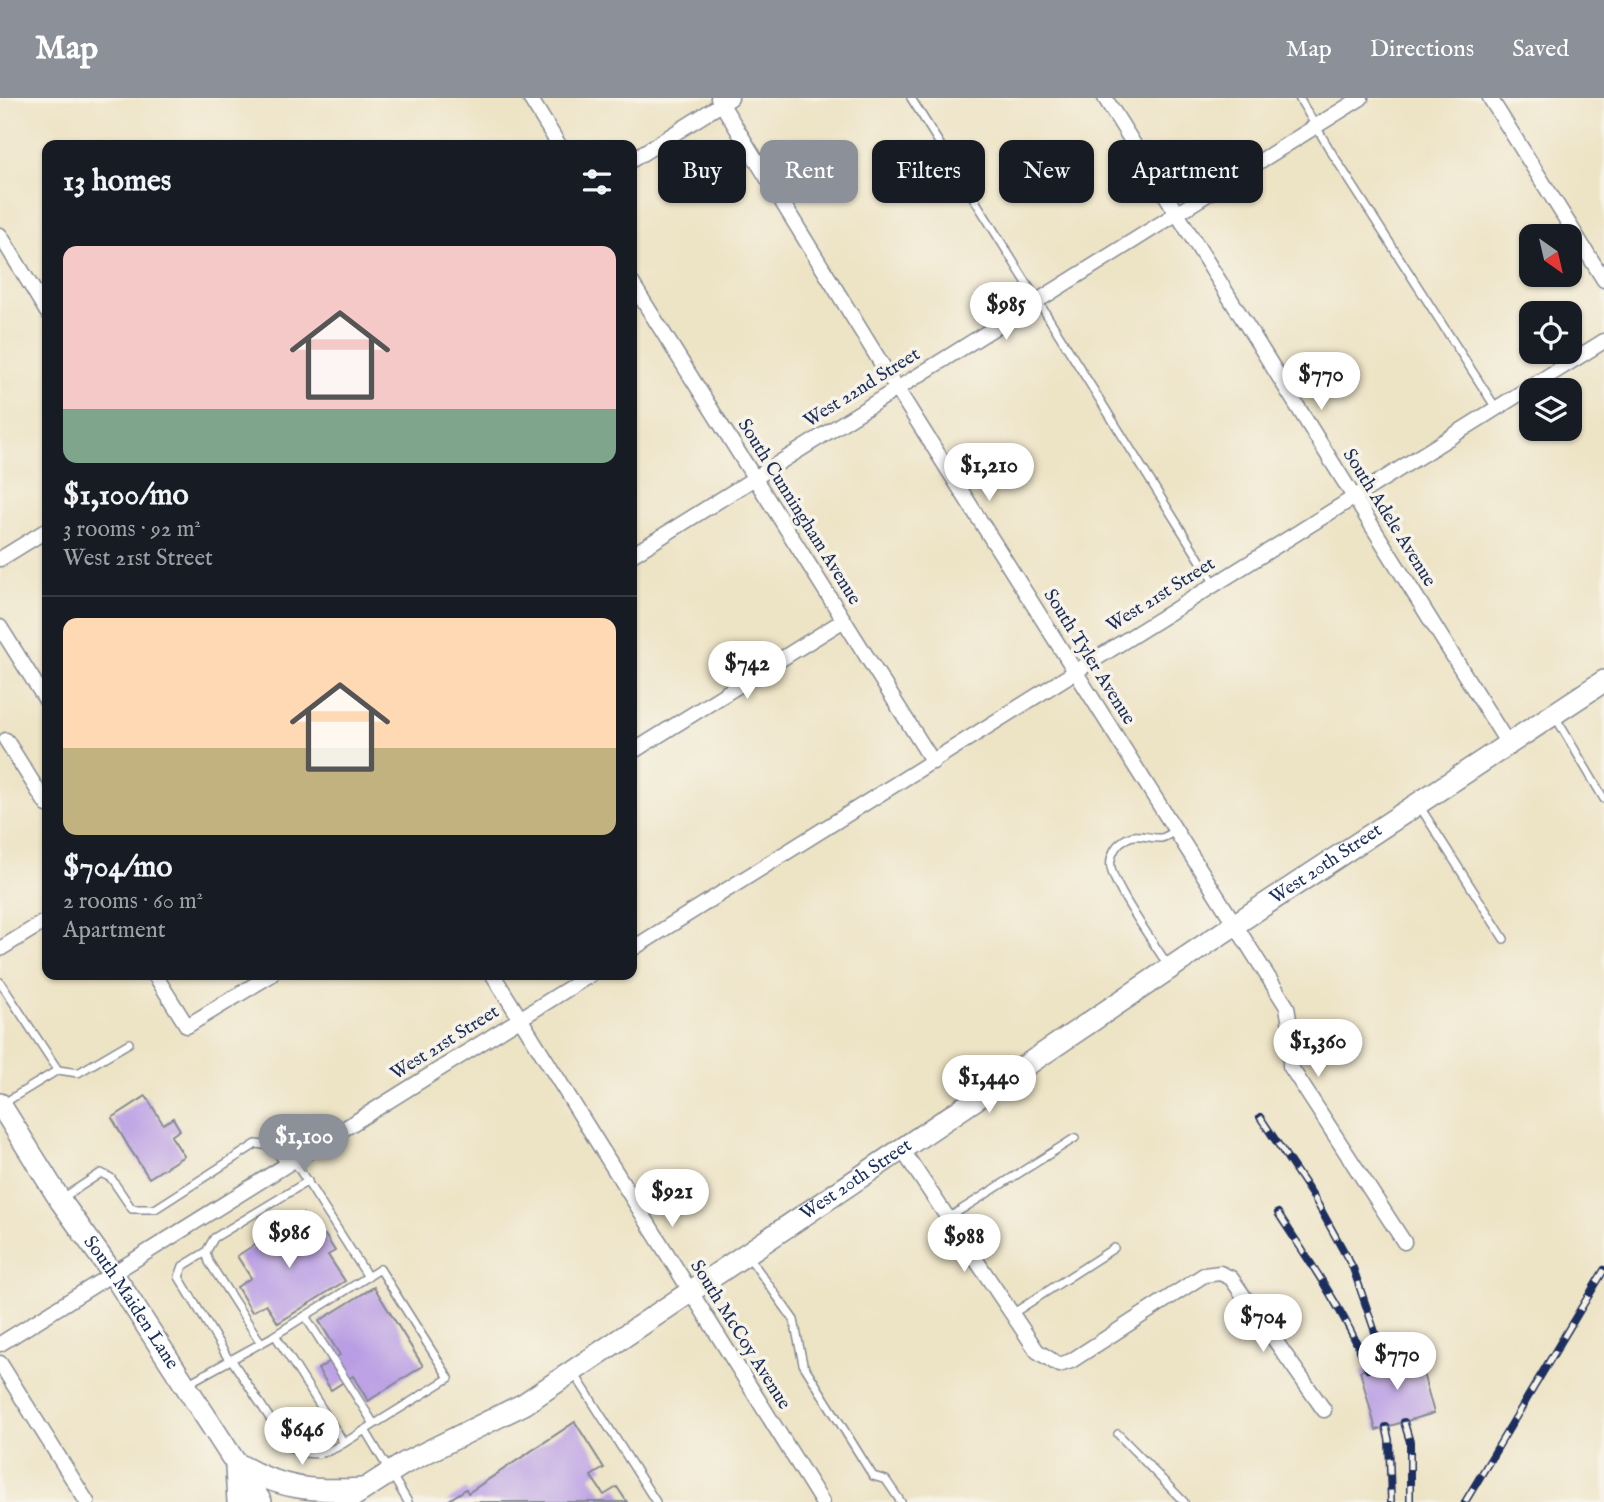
<!DOCTYPE html>
<meta charset="utf-8">
<style>
:root{--surface:#171b24;--page:#20242c;--text:#f1f3f6;--muted:#9ea1a6;--line:#363941;--accent:#8c9099}
body{margin:0;font-family:"IM FELL English",serif;background:var(--page);color:var(--text);height:100vh;display:flex;flex-direction:column;font-size:26px;white-space:nowrap}
*{box-sizing:border-box;margin:0}
p{font-size:23px;color:var(--muted)}
.icon{flex:none;width:38px;height:38px;fill:none;stroke:currentColor;stroke-width:2;stroke-linecap:round;stroke-linejoin:round}
.map{position:relative;flex:1;overflow:hidden}
.panel{position:absolute;left:42px;top:42px;width:595px;height:840px;display:flex;flex-direction:column;background:var(--surface);border-radius:14px;box-shadow:0 2px 5px #0004}
.panel>*{flex:none}
.guide{position:absolute;left:658px;top:42px;width:665px;height:63px;display:flex;gap:14px}
.needle{width:46px;rotate:146deg}
.tools{position:absolute;left:1519px;top:126px;display:grid;gap:14px}
.tools a{display:grid;place-items:center;width:63px;height:63px;border-radius:14px;background:var(--surface);box-shadow:0 2px 5px #0004;font-size:35px}
.price{position:absolute;translate:-50% -60px;padding:0 16px;border-radius:24px;background:#fff;color:#222;font-size:23px;line-height:46px;filter:drop-shadow(0 2px 4px #0008)}
.price::after{content:'';position:absolute;left:50%;top:42px;width:21px;height:16px;margin-left:-10px;background:inherit;clip-path:polygon(0 0,100% 0,50% 100%)}
.price.current{background:var(--accent);color:#fff}
ul{padding:0;list-style:none}
li{display:grid;align-content:center;gap:14px;height:371px;padding:0 21px}
li+li{border-top:2px solid var(--line)}
li span{display:grid;place-items:center;height:217px;border-radius:14px;color:#555}
li>.icon{margin-inline-start:auto}
span .icon{width:126px;height:126px;fill:#fffc;stroke-width:1}
li b{font-size:30px}
h2{display:flex;justify-content:space-between;align-items:center;height:84px;padding:0 21px;font-size:30px}
.pill{padding:0 24px;border-radius:14px;background:var(--surface);box-shadow:0 2px 5px #0004;font-size:24px;line-height:63px}
.pill.current{background:var(--accent);color:#fff}
header{display:flex;align-items:center;gap:42px;box-sizing:border-box;height:98px;padding:0 35px;background:var(--accent);color:#fff}
header strong{font-size:33px}
nav{display:flex;gap:38px;margin-inline-start:auto;font-size:24px}
.map>svg:first-child{display:block}
.building{fill:#b99de4}
.lines{fill:none;stroke-linecap:round;stroke-linejoin:round}
.service-casing{stroke:#848992;stroke-width:10}
.minor-casing{stroke:#848992;stroke-width:17}
.secondary-casing{stroke:#848992;stroke-width:24}
.service{stroke:#fff;stroke-width:7}
.minor{stroke:#fff;stroke-width:14}
.secondary{stroke:#fff;stroke-width:21}
.rail-casing{stroke:#1b2f5e;stroke-width:8}
.rail{stroke:#f7f3e8;stroke-width:5;stroke-dasharray:16;stroke-linecap:butt}
.labels{text-anchor:middle;dominant-baseline:central;stroke-width:7;stroke-linejoin:round;paint-order:stroke}
.street-label{font-size:19px;fill:#1b2f5e;stroke:#f7f3e8}
</style>
<header>
<strong>Map</strong>
<nav><a>Map</a><a>Directions</a><a>Saved</a></nav>
</header>
<div class="map">
<svg width="1604" height="1404" viewBox="0 0 1604 1404">
<rect width="100%" height="100%" fill="#f7f3e8"/>
<filter id="ink" filterUnits="userSpaceOnUse"><feTurbulence type="fractalNoise" baseFrequency=".0143" numOctaves="2"/><feDisplacementMap in="SourceGraphic" scale="14" xChannelSelector="R" yChannelSelector="G"/><feConvolveMatrix kernelMatrix="1 2 1 2 8 2 1 2 1" color-interpolation-filters="sRGB"/></filter>
<filter id="wash" filterUnits="userSpaceOnUse"><feTurbulence type="fractalNoise" baseFrequency=".00686" numOctaves="4" result="noise"/><feDisplacementMap in="SourceGraphic" scale="28" xChannelSelector="R" yChannelSelector="G"/><feGaussianBlur stdDeviation="1.57" result="paint"/><feColorMatrix in="noise" values="0 0 0 0 0 0 0 0 0 0 0 0 0 0 0 0 0 1.4 0 .05"/><feComposite in="paint" operator="in"/></filter>
<g filter="url(#wash)">
<rect width="100%" height="100%" fill="#ede3c5"/>
<g id="blocks">
<g class="building">
<polygon points="146,998 163,1026 173,1020 180,1032 171,1038 184,1058 149,1080 128,1048 112,1020"/>
<polygon points="303,1116 319,1141 325,1137 335,1153 328,1157 345,1183 278,1225 266,1206 252,1214 237,1189 251,1180 237,1158"/>
<polygon points="374,1189 423,1268 368,1303 353,1278 331,1292 318,1271 340,1257 319,1223"/>
<polygon points="1418,1257 1434,1315 1376,1332 1360,1273"/>
<polygon points="575,1324 604,1370 591,1378 604,1397 617,1389 627,1404 446,1404 466,1391 468,1395"/>
</g>
</g>
</g>
<g filter="url(#ink)">
<use href="#blocks" fill-opacity="0" stroke="#848992" stroke-width="2"/>
<g class="lines">
<g class="service-casing">
<g id="service">
<polyline points="911,0 1215,486"/>
<polyline points="1299,0 1330,52 1496,310"/>
<polyline points="1556,620 1604,701"/>
<polyline points="1420,709 1504,841"/>
<path d="M1169,869C1156,848 1115,791 1111,770C1109,760 1115,747 1124,742C1137,733 1147,741 1161,740C1166,739 1171,735 1176,733"/>
<polyline points="0,884 58,972 4,1005"/>
<polyline points="58,972 78,975 129,945"/>
<polyline points="294,1063 368,1179"/>
<polyline points="61,1101 101,1075 111,1080 132,1111 155,1111 256,1046 272,1048 286,1067"/>
<polyline points="948,1120 1075,1040"/>
<polyline points="206,1154 183,1168 179,1179 229,1262"/>
<polyline points="748,1158 794,1222 803,1266 873,1378 886,1382 901,1404"/>
<polyline points="1012,1216 1114,1150"/>
<polyline points="305,1218 374,1326"/>
<polyline points="261,1245 209,1164 206,1154 214,1140 308,1083"/>
<path d="M231,1261L288,1348C307,1360 326,1357 344,1345"/>
<polyline points="574,1275 656,1404"/>
<polyline points="187,1286 272,1239 275,1237 380,1171 449,1280 344,1345 275,1237"/>
<polyline points="365,1332 408,1404"/>
<polyline points="1118,1336 1184,1404"/>
</g>
</g>
<g class="minor-casing">
<g id="minor">
<polyline points="530,0 559,47"/>
<polyline points="718,0 897,291 1287,909 1291,933 1290,968 1404,1144"/>
<polyline points="1105,0 1508,646"/>
<polyline points="1490,0 1604,182"/>
<polyline points="632,62 731,0"/>
<polyline points="0,137 47,214"/>
<polyline points="632,185 933,664"/>
<polyline points="632,457 1361,0"/>
<polyline points="0,461 47,432"/>
<polyline points="0,529 47,604"/>
<polyline points="6,642 47,707"/>
<polyline points="632,654 844,522"/>
<polyline points="0,851 47,822"/>
<polyline points="632,851 1604,243"/>
<polyline points="155,877 187,928 271,877"/>
<polyline points="493,877 822,1404"/>
<polyline points="901,1050 1037,1253 1059,1267 1071,1263 1204,1177 1220,1175 1231,1180 1324,1312"/>
<polyline points="0,1246 590,877"/>
<polyline points="0,1265 87,1404"/>
</g>
</g>
<g class="secondary-casing">
<g id="secondary">
<path id="s1" d="M0,1006L60,1102L113,1176L261,1404"/>
<path d="M238,1366C280,1391 314,1394 362,1391"/>
<polyline points="236,1370 238,1404"/>
<path id="s2" d="M344,1404L405,1365L524,1306L1234,827L1604,583"/>
</g>
</g>
<use href="#service" class="service"/>
<use href="#minor" class="minor"/>
<use href="#secondary" class="secondary"/>
<g class="rail-casing">
<g id="rail">
<polyline points="1260,1019 1316,1103 1353,1170 1386,1266"/>
<path d="M1278,1115C1311,1166 1346,1215 1368,1271"/>
<polyline points="1404,1324 1410,1344 1410,1404"/>
<polyline points="1386,1329 1389,1342 1391,1404"/>
<polyline points="1465,1404 1604,1172"/>
</g>
</g>
<use href="#rail" class="rail"/>
</g>
</g>
<g class="labels">
<g class="street-label">
<text transform="translate(862 290) rotate(-32)">West 22nd Street</text>
<text transform="translate(799 414) rotate(58)">South Cunningham Avenue</text>
<text transform="translate(1389 420) rotate(58)">South Adele Avenue</text>
<text transform="translate(1161 497) rotate(-32)">West 21st Street</text>
<text transform="translate(1089 559) rotate(58)">South Tyler Avenue</text>
<text stroke="none"><textPath href="#s2" startOffset="1172">West 20th Street</textPath></text>
<text transform="translate(445 945) rotate(-32)">West 21st Street</text>
<text stroke="none"><textPath href="#s2" startOffset="606">West 20th Street</textPath></text>
<text stroke="none"><textPath href="#s1" startOffset="238">South Maiden Lane</textPath></text>
<text transform="translate(740 1237) rotate(58)">South McCoy Avenue</text>
</g>
</g>
</svg>
<div class="tools">
<a><svg class="needle" viewBox="-14 -14 28 28"><path d="M0-13l5 13h-10z" fill="#e53935"/><path d="M0 13l5-13h-10z" fill="#9ea1a6"/></svg></a>
<a><svg class="icon" aria-label="locate" viewBox="0 0 24 24"><circle cx="12" cy="12" r="6"/><path d="M12 2v4M12 18v4M2 12h4M18 12h4"/></svg></a>
<a><svg class="icon" aria-label="layers" viewBox="0 0 24 24"><path d="M12 4l9 5-9 5-9-5zM3 14l9 5 9-5"/></svg></a>
</div>
<b class="price" style="left:1006px;top:244px">$985</b>
<b class="price" style="left:1321px;top:314px">$770</b>
<b class="price" style="left:989px;top:405px">$1,210</b>
<b class="price" style="left:747px;top:603px">$742</b>
<b class="price" style="left:1318px;top:981px">$1,360</b>
<b class="price" style="left:989px;top:1017px">$1,440</b>
<b class="price current" style="left:304px;top:1076px">$1,100</b>
<b class="price" style="left:672px;top:1131px">$921</b>
<b class="price" style="left:289px;top:1172px">$986</b>
<b class="price" style="left:964px;top:1176px">$988</b>
<b class="price" style="left:1263px;top:1256px">$704</b>
<b class="price" style="left:1397px;top:1294px">$770</b>
<b class="price" style="left:302px;top:1369px">$646</b>
<div class="guide">
<a class="pill">Buy</a>
<a class="pill current">Rent</a>
<a class="pill">Filters</a>
<a class="pill">New</a>
<a class="pill">Apartment</a>
</div>
<section class="panel">
<h2>13 homes<svg class="icon" aria-label="filters" viewBox="0 0 24 24"><path d="M4 7h16M4 17h16"/><circle cx="9" cy="7" r="2"/><circle cx="15" cy="17" r="2"/></svg></h2>
<ul>
<li><span style="background:linear-gradient(#f6c9c9 75%,#7fa58c 0)"><svg class="icon" aria-label="home" viewBox="0 0 24 24"><path d="M3 11l9-7 9 7M6 9v11h12V9"/></svg></span><div><b>$1,100/mo</b><p>3 rooms · 92 m²</p><p>West 21st Street</p></div></li>
<li><span style="background:linear-gradient(#ffd9b3 60%,#c2b280 0)"><svg class="icon" aria-label="home" viewBox="0 0 24 24"><path d="M3 11l9-7 9 7M6 9v11h12V9"/></svg></span><div><b>$704/mo</b><p>2 rooms · 60 m²</p><p>Apartment</p></div></li>
</ul>
</section>
</div>
